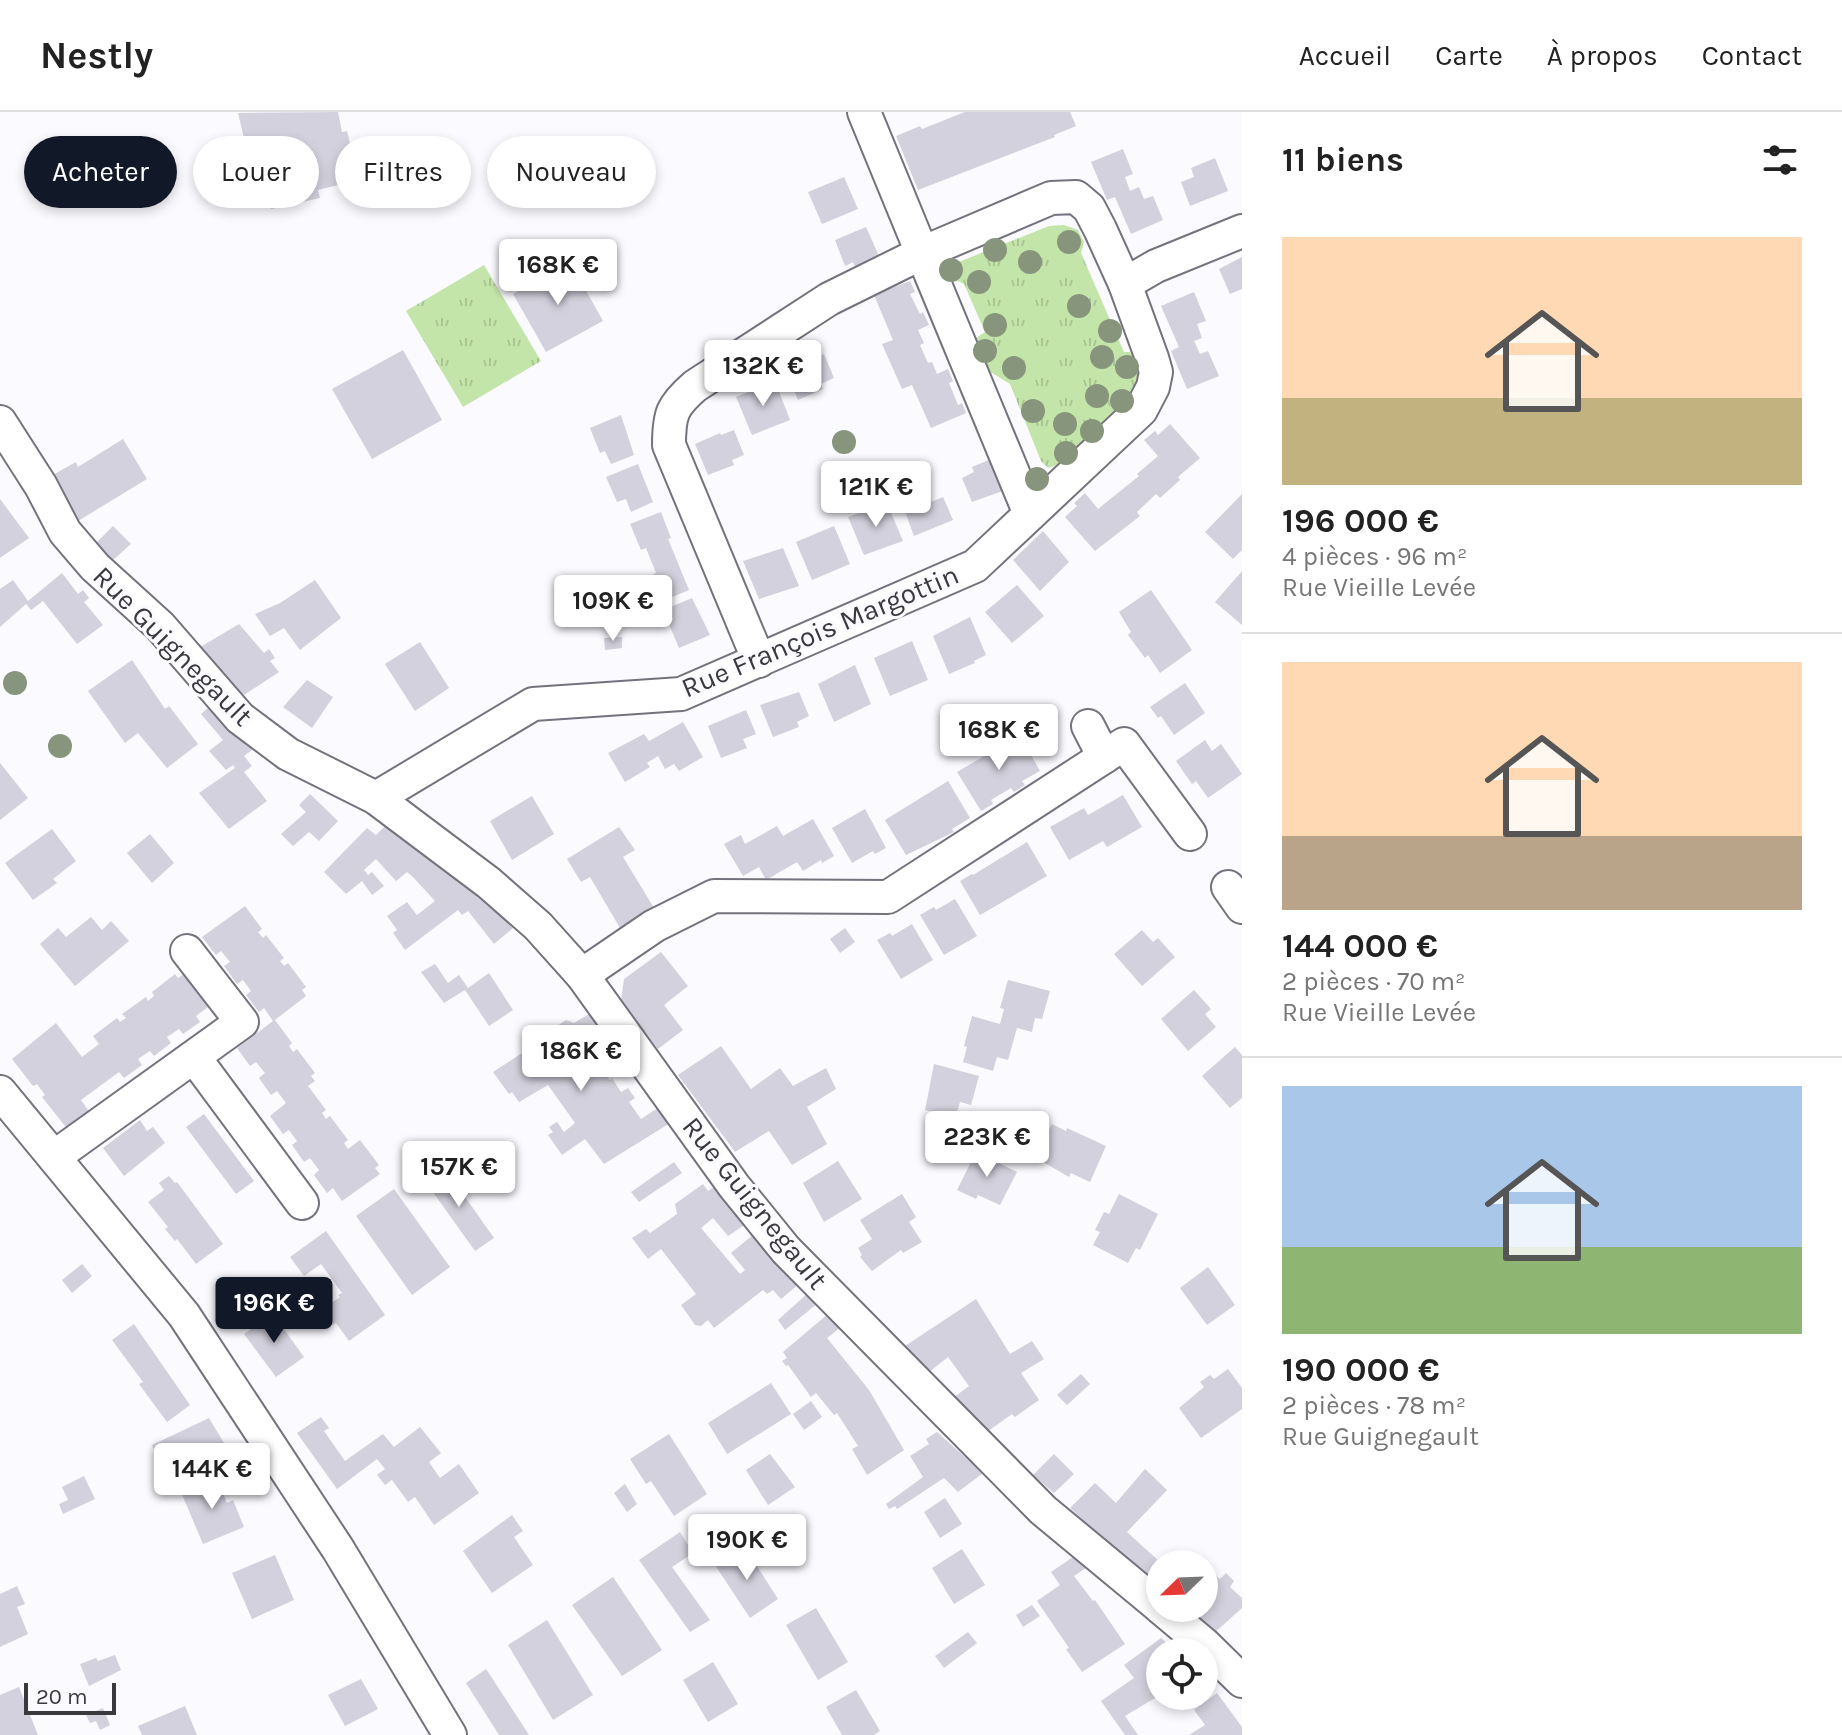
<!DOCTYPE html>
<html lang="fr">
<meta charset="utf-8">
<style>
:root{--surface:#fff;--page:#f6f6f6;--text:#222;--muted:#767676;--line:#e0e0e0;--accent:#111827}
body{margin:0;font-family:Karla,sans-serif;background:var(--page);color:var(--text);height:100vh;display:flex;flex-direction:column;font-size:30px;white-space:nowrap}
*{box-sizing:border-box;margin:0}
p{font-size:26px;color:var(--muted)}
.icon{flex:none;width:44px;height:44px;fill:none;stroke:currentColor;stroke-width:2;stroke-linecap:round;stroke-linejoin:round}
.map{position:relative;flex:1;overflow:hidden}
.details{display:flex;flex-direction:column;background:var(--surface);width:600px}
.details>*{flex:none}
.guide{position:absolute;left:24px;top:24px;width:760px;height:72px;display:flex;gap:16px}
.needle{width:52px;rotate:247deg}
.tools{position:absolute;left:1146px;top:1438px;display:grid;gap:16px}
.tools a{display:grid;place-items:center;width:72px;height:72px;border-radius:50%;background:var(--surface);box-shadow:0 4px 12px #0003;font-size:40px}
.scale{position:absolute;left:24px;bottom:20px;width:92px;box-sizing:border-box;padding-left:8px;border:4px solid #3a3a3e;border-top:0;font-size:22px;line-height:28px;white-space:nowrap;color:#3a3a3e;-webkit-text-stroke:6px #fafaff;paint-order:stroke}
.price{position:absolute;translate:-50% -68px;padding:0 18px;border-radius:8px;background:#fff;color:#222;font-size:26px;line-height:52px;filter:drop-shadow(0 2px 4px #0008)}
.price::after{content:'';position:absolute;left:50%;top:48px;width:24px;height:18px;margin-left:-12px;background:inherit;clip-path:polygon(0 0,100% 0,50% 100%)}
.price.on{background:var(--accent);color:#fff}
ul{padding:0;list-style:none}
li{display:grid;align-content:center;gap:16px;height:424px;padding:0 40px}
li+li{border-top:2px solid var(--line)}
li span{display:grid;place-items:center;height:248px;border-radius:0px;color:#555}
li>.icon{margin-inline-start:auto}
span .icon{width:144px;height:144px;fill:#fffc;stroke-width:1}
li b{font-size:34px}
h2{display:flex;justify-content:space-between;align-items:center;height:96px;padding:0 40px;font-size:34px}
.chip{padding:0 28px;border-radius:36px;background:var(--surface);box-shadow:0 4px 12px #0003;font-size:28px;line-height:72px}
.chip.on{background:var(--accent);color:#fff}
header{display:flex;align-items:center;gap:48px;box-sizing:border-box;height:112px;padding:0 40px;background:var(--surface);border-bottom:2px solid var(--line)}
header strong{font-size:38px}
nav{display:flex;gap:44px;margin-inline-start:auto;font-size:28px}
main{display:flex;flex:1;min-height:0}
.map>svg:first-child{display:block}
.grass{fill:url(#grass-tufts)}
.building{fill:#d2d1dd}
.lines{fill:none;stroke-linecap:round;stroke-linejoin:round}
.minor-casing{stroke:#73727d;stroke-width:36}
.minor{stroke:#fff;stroke-width:32}
.tree{fill:#88957d}
.labels{text-anchor:middle;dominant-baseline:central;stroke-width:6;stroke-linejoin:round;paint-order:stroke}
.street-label{font-size:28px;fill:#3a3a3e;stroke:#fafaff}
</style>
<header>
<strong>Nestly</strong>
<nav><a>Accueil</a><a>Carte</a><a>À propos</a><a>Contact</a></nav>
</header>
<main>
<div class="map">
<svg width="1242" height="1623" viewBox="0 0 1242 1623">
<defs>
<pattern id="grass-tufts" width="24" height="20" patternUnits="userSpaceOnUse" patternTransform="scale(2)"><rect width="24" height="20" fill="#c4e5aa"/><path d="M3 7l-1-3M5 7V3M7 7l1-3M15 17l-1-3M17 17v-4M19 17l1-3" fill="none" stroke="#a9c593"/></pattern>
</defs>
<rect width="100%" height="100%" fill="#fafaff"/>
<g class="grass">
<path d="M1064,113L1078,118L1084,130L1081,141L1124,240H1130C1138,249 1141,263 1138,275C1134,293 1073,339 1057,353L1048,356L1041,349L1010,272L979,253L973,228L985,220L964,172L947,164L946,155L1049,114Z"/>
<polygon points="484,153 541,249 463,295 406,199"/>
</g>
<g class="building">
<polygon points="338,0 342,20 347,19 359,68 318,78 320,86 271,97 262,54 251,56 238,1"/>
<polygon points="965,0 1070,0 1076,14 1054,23 1055,25 918,78 896,24 920,14 922,17"/>
<polygon points="1123,37 1133,62 1125,65 1130,79 1139,75 1144,87 1153,84 1163,108 1131,122 1115,85 1107,88 1091,50"/>
<polygon points="1215,46 1228,79 1190,94 1181,70 1194,65 1191,56"/>
<polygon points="844,65 858,97 822,112 808,80"/>
<polygon points="866,115 883,153 859,163 853,150 845,154 835,128"/>
<polygon points="1242,145 1242,177 1230,182 1219,157"/>
<polygon points="570,150 603,209 546,240 513,182"/>
<polygon points="910,169 915,180 910,182 920,202 923,200 929,213 918,218 924,231 920,233 928,251 932,250 937,262 948,257 953,269 949,271 958,293 962,291 966,301 931,316 912,273 902,277 882,232 893,228 874,183"/>
<polygon points="1194,180 1206,209 1197,212 1202,226 1194,229 1200,242 1208,239 1219,264 1187,277 1171,239 1179,235 1161,194"/>
<polygon points="403,238 442,308 372,347 332,277"/>
<polygon points="824,242 834,266 821,272 823,277 798,288 785,256"/>
<polygon points="775,269 790,308 752,323 736,285"/>
<polygon points="621,303 634,343 611,352 605,339 600,341 590,316"/>
<polygon points="1170,312 1200,346 1178,365 1180,368 1160,386 1156,382 1137,400 1140,404 1095,439 1065,405 1077,394 1074,391 1085,381 1098,397 1139,364 1137,362 1158,344 1144,328 1155,319 1158,323"/>
<polygon points="734,318 744,343 732,348 734,353 708,363 695,332 720,321 721,323"/>
<polygon points="123,327 147,367 78,409 49,365 76,350 78,355"/>
<polygon points="998,344 1011,376 972,390 962,366 974,360 972,355"/>
<polygon points="638,352 653,390 631,400 626,387 617,390 606,365"/>
<polygon points="928,381 931,390 943,385 953,408 914,424 902,391"/>
<polygon points="1242,382 1242,438 1233,447 1205,420"/>
<polygon points="0,387 29,426 0,446"/>
<polygon points="887,391 903,429 864,443 848,405"/>
<polygon points="661,400 671,426 668,427 689,478 658,491 648,465 656,461 646,436 641,438 630,412"/>
<polygon points="113,414 131,432 113,448 96,431"/>
<polygon points="834,414 850,452 812,468 796,430"/>
<polygon points="1043,419 1069,450 1040,479 1013,448"/>
<polygon points="783,436 799,474 759,487 743,449"/>
<polygon points="1242,459 1242,513 1215,490"/>
<polygon points="62,461 78,482 83,478 89,486 84,490 103,513 77,532 43,489 31,498 26,492 0,515 0,477 13,468 28,489"/>
<polygon points="315,468 341,506 300,538 284,516 270,524 255,502 280,491"/>
<polygon points="1017,473 1044,504 1012,531 985,500"/>
<polygon points="1151,478 1192,538 1160,561 1148,543 1145,546 1128,523 1131,520 1119,500"/>
<polygon points="692,486 710,523 679,536 668,510 673,508 668,496"/>
<polygon points="970,505 986,543 974,549 975,551 949,562 933,524"/>
<polygon points="239,512 264,541 269,537 275,546 270,549 279,560 244,583 197,537"/>
<polygon points="622,525 622,536 605,538 604,526"/>
<polygon points="912,529 928,568 890,584 874,546"/>
<polygon points="420,530 449,576 415,599 385,552"/>
<polygon points="132,548 165,597 169,594 198,632 167,656 138,621 125,631 88,579"/>
<polygon points="855,553 871,592 834,610 818,572"/>
<polygon points="307,568 333,585 312,616 283,595"/>
<polygon points="1185,571 1205,601 1174,623 1161,604 1158,606 1150,595"/>
<polygon points="799,580 809,604 797,610 799,615 773,625 760,593"/>
<polygon points="211,593 257,634 244,644 252,654 244,660 267,689 229,717 199,681 235,656 233,653 226,658 209,639 223,628 201,602"/>
<polygon points="746,598 756,622 743,627 747,636 721,646 708,614"/>
<polygon points="683,610 703,645 679,659 674,652 665,657 658,644 647,651 650,655 625,670 608,641 644,622 649,629"/>
<polygon points="1020,623 1040,659 1022,669 1025,673 1014,680 1011,676 991,688 993,692 981,699 957,660"/>
<polygon points="1205,628 1212,639 1221,632 1242,662 1208,686 1196,669 1192,672 1176,649"/>
<polygon points="0,651 28,686 0,708"/>
<polygon points="948,669 970,706 952,717 954,720 906,743 885,708"/>
<polygon points="310,682 338,709 319,729 309,720 293,734 281,722 306,700 299,693"/>
<polygon points="1123,683 1142,715 1107,735 1103,729 1069,748 1050,715 1084,696 1088,703"/>
<polygon points="532,684 554,722 512,748 490,709"/>
<polygon points="865,697 886,736 875,742 873,739 852,751 832,716"/>
<polygon points="813,707 834,744 822,751 821,748 803,759 797,750 766,768 759,755 743,764 724,732 741,723 745,732 777,714 783,724"/>
<polygon points="389,710 519,811 494,832 468,799 462,803 458,798 405,838 393,821 397,818 387,804 407,790 417,803 435,789 413,765 407,760 396,769 376,747 364,758 368,763 372,760 384,774 372,783 362,769 346,782 324,760 367,716 376,723"/>
<polygon points="619,715 635,738 623,745 654,796 620,816 590,765 581,770 567,747"/>
<polygon points="52,717 76,749 53,767 57,771 33,788 5,751"/>
<polygon points="150,722 174,751 152,771 127,741"/>
<polygon points="1027,730 1047,764 980,803 960,769 972,762 973,763"/>
<polygon points="955,787 977,824 944,843 920,803 934,795 936,798"/>
<polygon points="245,794 262,817 258,820 263,826 266,823 284,846 280,849 284,854 288,851 306,875 302,878 306,884 275,908 292,931 289,934 293,940 297,937 315,961 311,964 315,969 308,974 326,998 322,1001 326,1007 330,1004 348,1028 344,1031 348,1037 360,1028 379,1053 375,1056 380,1062 342,1089 333,1076 327,1081 314,1063 319,1058 310,1046 304,1050 292,1033 297,1029 289,1018 283,1022 270,1004 286,991 277,979 271,983 259,966 265,961 256,950 250,954 237,936 273,909 264,896 259,900 246,883 251,879 243,868 237,872 224,854 230,850 221,839 216,843 202,825"/>
<polygon points="91,805 102,818 111,809 129,829 75,874 40,832 58,816 66,825"/>
<polygon points="912,812 933,848 901,867 877,828 890,821 892,824"/>
<polygon points="845,816 855,830 840,841 830,827"/>
<polygon points="1142,818 1153,830 1158,826 1175,845 1142,874 1114,842"/>
<polygon points="661,840 688,874 664,893 683,918 658,937 621,889 624,867"/>
<polygon points="435,852 448,871 459,863 468,876 489,861 513,898 489,914 465,878 444,891 421,860"/>
<polygon points="175,862 178,866 184,862 208,895 196,904 200,910 183,922 179,917 167,925 171,931 154,944 150,939 138,947 142,953 124,966 119,960 81,988 91,1002 69,1019 42,985 45,983 37,972 33,974 12,947 56,911 82,945 99,932 93,924 117,906 120,910 126,906 122,902 146,885 148,889 154,884 152,880"/>
<polygon points="1008,868 1050,879 1042,907 1035,906 1032,920 1017,916 1008,948 997,945 993,959 963,950 967,935 964,934 972,904 1000,912 1004,897 1000,896"/>
<polygon points="1194,878 1211,897 1205,902 1216,915 1188,939 1161,907"/>
<polygon points="591,901 602,915 582,928 610,968 612,966 621,980 628,976 635,986 629,990 641,1007 664,992 675,1008 604,1052 585,1027 562,1043 548,1023 553,1020 549,1015 557,1010 564,1020 575,1011 548,973 519,990 512,980 509,982 493,960 559,917 557,914 566,908 574,911"/>
<polygon points="721,934 751,977 780,956 793,974 826,956 836,977 807,995 827,1032 792,1053 769,1019 735,1040 678,963"/>
<polygon points="1235,935 1242,943 1242,986 1230,996 1202,964"/>
<polygon points="934,952 979,964 971,993 960,990 955,1006 925,998"/>
<polygon points="204,1002 254,1069 236,1082 186,1015"/>
<polygon points="140,1008 147,1019 153,1015 165,1031 124,1064 103,1036"/>
<polygon points="1052,1012 1066,1019 1067,1016 1106,1034 1090,1070 1071,1061 1069,1065 1036,1046"/>
<polygon points="976,1040 1017,1060 1000,1093 978,1083 976,1087 957,1078"/>
<polygon points="838,1049 862,1087 824,1110 803,1071"/>
<polygon points="674,1050 682,1061 639,1090 631,1080"/>
<polygon points="444,1055 494,1126 475,1139 425,1069"/>
<polygon points="169,1064 175,1071 177,1070 223,1132 196,1152 177,1127 175,1129 165,1117 168,1115 148,1090 164,1078 159,1071"/>
<polygon points="703,1072 708,1079 717,1073 746,1112 728,1124 713,1106 701,1116 740,1162 745,1158 731,1141 754,1122 799,1172 781,1187 773,1178 767,1182 763,1178 714,1216 708,1208 701,1214 695,1213 681,1193 696,1182 661,1137 648,1147 632,1126 646,1117 650,1121 677,1102 675,1092"/>
<polygon points="394,1077 450,1155 412,1183 356,1104"/>
<polygon points="902,1082 916,1105 909,1110 922,1130 903,1141 901,1138 872,1159 860,1145 862,1143 858,1136 872,1127 860,1108"/>
<polygon points="1119,1082 1158,1102 1140,1138 1136,1136 1128,1151 1093,1133 1100,1120 1095,1118 1104,1100 1109,1102"/>
<polygon points="326,1119 385,1203 349,1229 336,1211 328,1216 317,1201 340,1185 338,1183 342,1181 321,1152 304,1164 290,1145"/>
<polygon points="82,1152 92,1164 72,1181 62,1168"/>
<polygon points="1208,1155 1235,1193 1207,1213 1180,1176"/>
<polygon points="808,1181 818,1191 785,1218 778,1208"/>
<polygon points="976,1187 1010,1242 1032,1229 1044,1247 1021,1261 1039,1288 1015,1305 1012,1302 987,1320 953,1286 969,1274 948,1245 928,1261 905,1234"/>
<polygon points="273,1202 304,1245 276,1265 244,1222"/>
<polygon points="828,1202 841,1215 827,1226 869,1278 904,1338 867,1363 852,1337 858,1334 837,1301 834,1303 816,1281 811,1285 788,1253 786,1254 782,1249 787,1246 783,1240"/>
<polygon points="134,1212 190,1293 167,1310 139,1272 143,1270 112,1228"/>
<polygon points="1228,1257 1242,1276 1242,1297 1201,1326 1179,1296 1204,1275 1200,1270 1210,1263 1214,1267"/>
<polygon points="1081,1262 1090,1272 1067,1293 1057,1283"/>
<polygon points="771,1271 791,1302 727,1342 708,1311"/>
<polygon points="811,1289 822,1305 804,1318 793,1302"/>
<polygon points="321,1305 329,1316 324,1319 345,1349 383,1322 394,1335 420,1315 441,1341 429,1350 440,1366 459,1352 479,1381 434,1413 415,1385 408,1390 392,1368 385,1373 377,1363 385,1357 377,1347 337,1377 297,1321"/>
<polygon points="209,1306 224,1331 184,1350 189,1361 169,1370 152,1333"/>
<polygon points="937,1320 983,1361 958,1380 944,1366 897,1397 895,1394 889,1397 886,1392 923,1365 910,1344 929,1332 926,1327"/>
<polygon points="669,1322 707,1382 674,1404 651,1369 646,1372 630,1347"/>
<polygon points="770,1342 795,1375 768,1393 746,1358"/>
<polygon points="1054,1342 1074,1362 1054,1381 1033,1363"/>
<polygon points="1145,1357 1167,1378 1127,1420 1160,1450 1160,1466 1154,1474 1070,1396 1095,1371 1116,1391"/>
<polygon points="84,1364 95,1387 63,1402 59,1392 68,1388 62,1375"/>
<polygon points="216,1364 227,1391 233,1388 244,1415 203,1432 181,1380"/>
<polygon points="625,1372 637,1392 627,1400 614,1381"/>
<polygon points="945,1386 962,1412 940,1426 924,1400"/>
<polygon points="512,1403 523,1419 514,1425 533,1453 492,1481 463,1439"/>
<polygon points="680,1420 693,1441 672,1455 710,1508 690,1520 639,1448"/>
<polygon points="744,1434 778,1487 750,1506 715,1453"/>
<polygon points="962,1437 985,1473 954,1492 932,1456"/>
<polygon points="275,1443 294,1488 252,1507 232,1461"/>
<polygon points="1073,1445 1086,1456 1074,1464 1093,1489 1095,1488 1125,1532 1082,1560 1066,1537 1069,1536 1037,1489 1060,1473 1051,1460"/>
<polygon points="1204,1453 1220,1467 1226,1461 1234,1469 1230,1475 1242,1486 1242,1496 1213,1522 1181,1496 1204,1496"/>
<polygon points="613,1465 662,1538 622,1564 572,1493"/>
<polygon points="17,1474 25,1492 17,1495 28,1522 0,1535 0,1482"/>
<polygon points="1032,1493 1040,1504 1023,1515 1016,1503"/>
<polygon points="816,1496 848,1550 818,1568 786,1513"/>
<polygon points="547,1508 593,1583 553,1608 508,1533"/>
<polygon points="968,1520 977,1531 944,1556 935,1544"/>
<polygon points="1161,1526 1176,1540 1160,1540 1160,1583 1125,1604 1138,1623 1125,1623 1101,1589 1134,1566 1124,1553"/>
<polygon points="115,1543 121,1558 89,1574 80,1552 96,1546 98,1549"/>
<polygon points="713,1550 738,1592 708,1610 683,1568"/>
<polygon points="486,1557 494,1569 529,1623 499,1623 466,1571"/>
<polygon points="361,1567 378,1597 345,1614 328,1583"/>
<polygon points="19,1575 38,1623 0,1623 0,1583"/>
<polygon points="856,1578 880,1619 874,1623 842,1623 826,1595"/>
<polygon points="1217,1581 1242,1615 1242,1623 1189,1623 1205,1613 1194,1598"/>
<polygon points="185,1594 197,1623 142,1623 138,1614"/>
<polygon points="103,1596 110,1613 100,1618 96,1609 90,1611 86,1603"/>
</g>
<g class="lines">
<g class="minor-casing">
<g id="minor">
<polyline points="1125,172 1156,154 1242,119"/>
<polyline points="0,310 41,374 65,420 95,455 160,514 240,606 288,642 376,686 489,771 538,814 582,863 734,1074 786,1138 1043,1398 1160,1495"/>
<path d="M759,549L669,333C669,302 672,294 695,274L829,187L922,141L1030,402"/>
<polyline points="1088,614 1104,645"/>
<polyline points="376,686 533,592 681,582 975,454 1141,298 1153,275 1156,260 1152,246 1125,172 1100,117 1089,96 1076,85 1051,86 922,141 864,0"/>
<polyline points="1228,775 1242,795"/>
<polyline points="582,863 654,814 714,784 888,785 1124,632 1190,722"/>
<polyline points="194,945 302,1091"/>
<polyline points="0,980 184,1203 338,1437 450,1623"/>
<polyline points="54,1045 242,910 187,839"/>
<polyline points="1161,1496 1204,1532 1242,1569"/>
</g>
</g>
<use href="#minor" class="minor"/>
</g>
<g class="tree">
<circle cx="1069" cy="130" r="12"/>
<circle cx="995" cy="138" r="12"/>
<circle cx="1030" cy="150" r="12"/>
<circle cx="951" cy="158" r="12"/>
<circle cx="979" cy="170" r="12"/>
<circle cx="1079" cy="194" r="12"/>
<circle cx="995" cy="213" r="12"/>
<circle cx="1110" cy="219" r="12"/>
<circle cx="985" cy="239" r="12"/>
<circle cx="1102" cy="245" r="12"/>
<circle cx="1127" cy="255" r="12"/>
<circle cx="1014" cy="256" r="12"/>
<circle cx="1097" cy="284" r="12"/>
<circle cx="1122" cy="289" r="12"/>
<circle cx="1033" cy="299" r="12"/>
<circle cx="1065" cy="312" r="12"/>
<circle cx="1092" cy="319" r="12"/>
<circle cx="844" cy="330" r="12"/>
<circle cx="1066" cy="341" r="12"/>
<circle cx="1037" cy="367" r="12"/>
<circle cx="15" cy="571" r="12"/>
<circle cx="60" cy="634" r="12"/>
</g>
<g class="labels">
<g class="street-label">
<text transform="translate(820 519) rotate(-23)">Rue François Margottin</text>
<text transform="translate(173 534) rotate(45)">Rue Guignegault</text>
<text transform="translate(755 1091) rotate(51)">Rue Guignegault</text>
</g>
</g>
</svg>
<div class="tools">
<a><svg class="needle" viewBox="-14 -14 28 28"><path d="M0-13l5 13h-10z" fill="#e53935"/><path d="M0 13l5-13h-10z" fill="#767676"/></svg></a>
<a><svg class="icon" aria-label="locate" viewBox="0 0 24 24"><circle cx="12" cy="12" r="6"/><path d="M12 2v4M12 18v4M2 12h4M18 12h4"/></svg></a>
</div>
<div class="scale">20 m</div>
<b class="price" style="left:558px;top:195px">168K €</b>
<b class="price" style="left:763px;top:296px">132K €</b>
<b class="price" style="left:876px;top:417px">121K €</b>
<b class="price" style="left:613px;top:531px">109K €</b>
<b class="price" style="left:999px;top:660px">168K €</b>
<b class="price" style="left:581px;top:981px">186K €</b>
<b class="price" style="left:987px;top:1067px">223K €</b>
<b class="price" style="left:459px;top:1097px">157K €</b>
<b class="price on" style="left:274px;top:1233px">196K €</b>
<b class="price" style="left:212px;top:1399px">144K €</b>
<b class="price" style="left:747px;top:1470px">190K €</b>
<div class="guide">
<a class="chip on">Acheter</a>
<a class="chip">Louer</a>
<a class="chip">Filtres</a>
<a class="chip">Nouveau</a>
</div>
</div>
<section class="details">
<h2>11 biens<svg class="icon" aria-label="filters" viewBox="0 0 24 24"><path d="M4 7h16M4 17h16"/><circle cx="9" cy="7" r="2"/><circle cx="15" cy="17" r="2"/></svg></h2>
<ul>
<li><span style="background:linear-gradient(#ffd9b3 65%,#c2b280 0)"><svg class="icon" aria-label="home" viewBox="0 0 24 24"><path d="M3 11l9-7 9 7M6 9v11h12V9"/></svg></span><div><b>196 000 €</b><p>4 pièces · 96 m²</p><p>Rue Vieille Levée</p></div></li>
<li><span style="background:linear-gradient(#ffd9b3 70%,#b9a48a 0)"><svg class="icon" aria-label="home" viewBox="0 0 24 24"><path d="M3 11l9-7 9 7M6 9v11h12V9"/></svg></span><div><b>144 000 €</b><p>2 pièces · 70 m²</p><p>Rue Vieille Levée</p></div></li>
<li><span style="background:linear-gradient(#a9c7e8 65%,#8fb573 0)"><svg class="icon" aria-label="home" viewBox="0 0 24 24"><path d="M3 11l9-7 9 7M6 9v11h12V9"/></svg></span><div><b>190 000 €</b><p>2 pièces · 78 m²</p><p>Rue Guignegault</p></div></li>
</ul>
</section>
</main>
